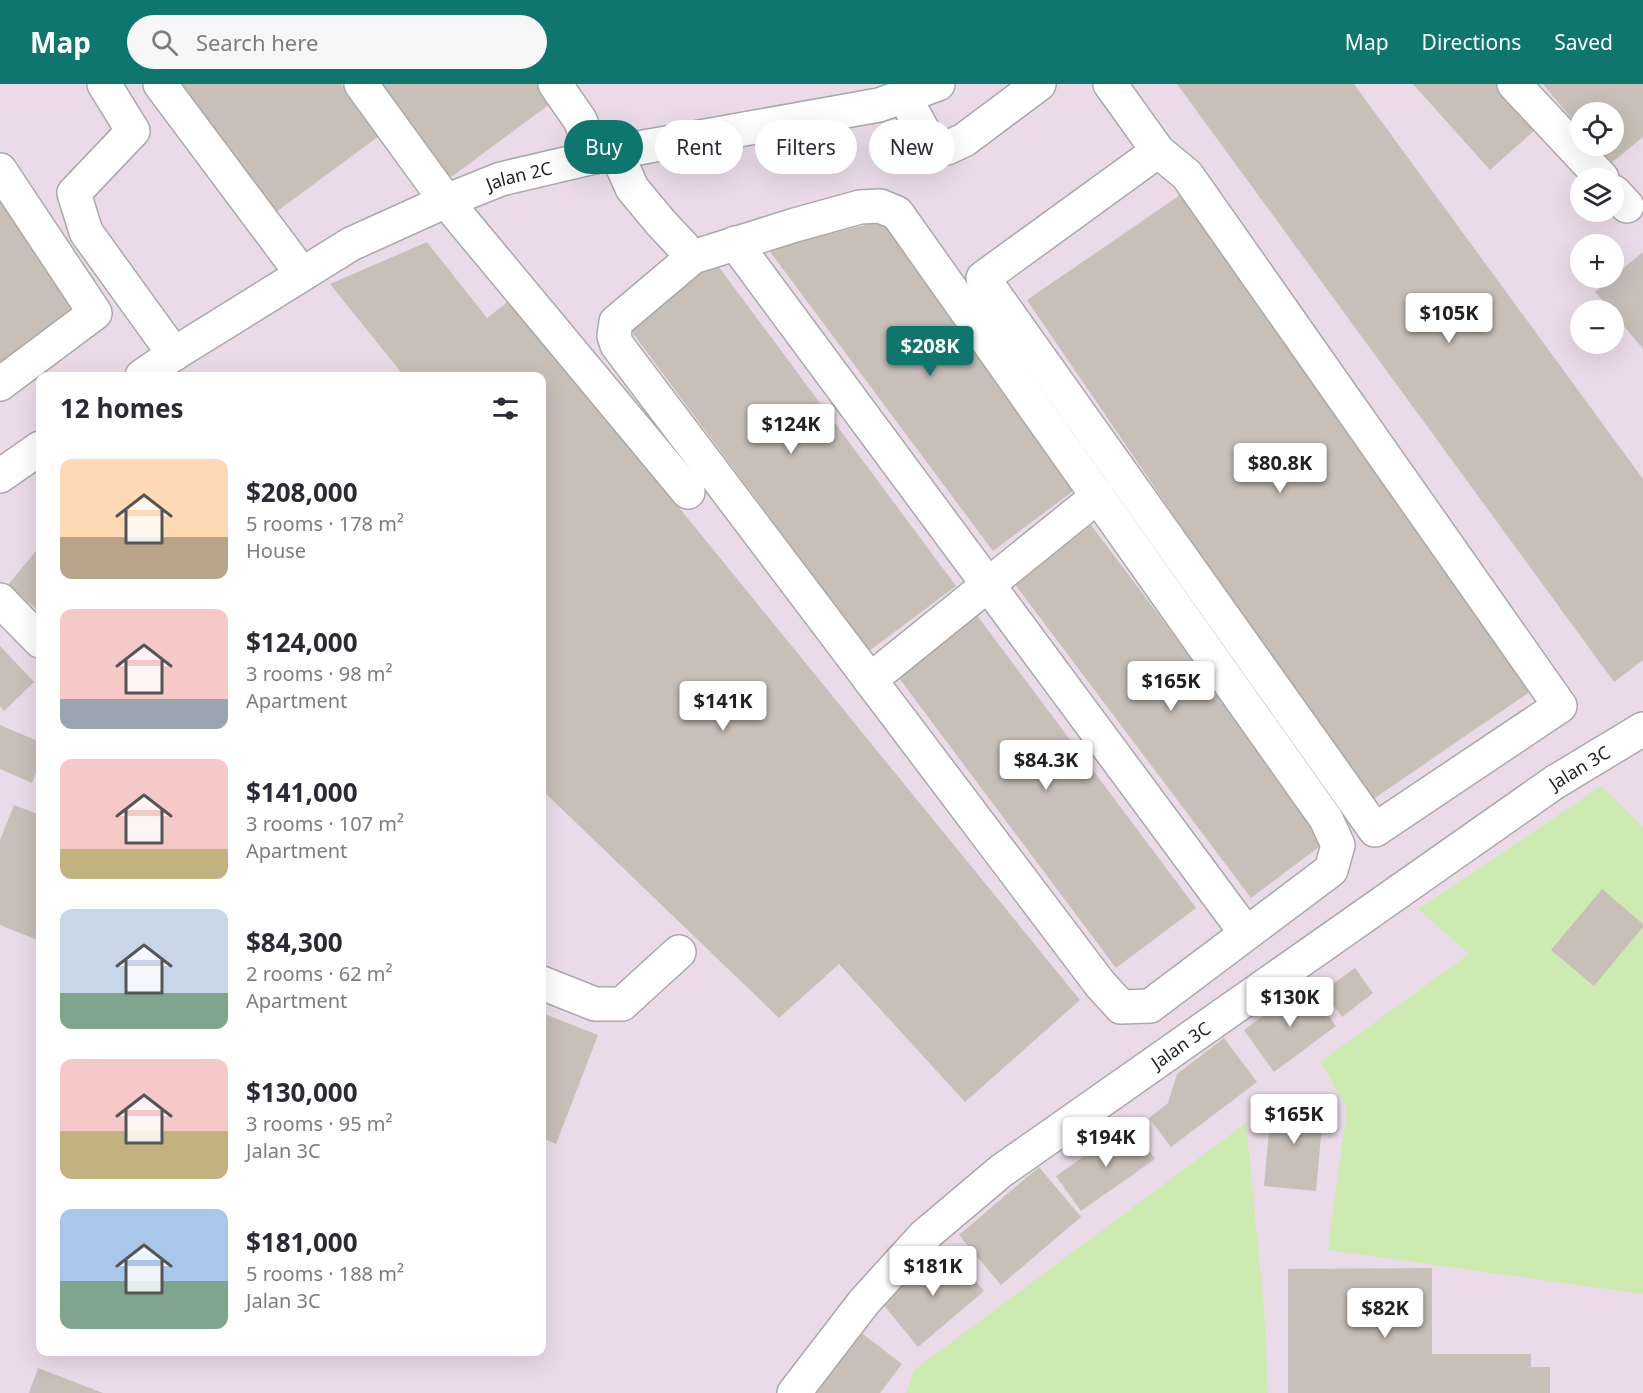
<!DOCTYPE html>
<meta charset="utf-8">
<style>
:root{--surface:#fff;--page:#f7f7f7;--text:#2b2b33;--muted:#7c7c81;--accent:#0f766e}
body{margin:0;font-family:"Noto Sans",sans-serif;background:var(--page);color:var(--text);height:100vh;display:flex;flex-direction:column;font-size:22px;white-space:nowrap}
*{box-sizing:border-box;margin:0}
p{font-size:20px;color:var(--muted)}
.icon{flex:none;width:33px;height:33px;fill:none;stroke:currentColor;stroke-width:2;stroke-linecap:round;stroke-linejoin:round}
.map{position:relative;flex:1;overflow:hidden}
.panel{position:absolute;left:36px;top:288px;width:510px;height:984px;display:flex;flex-direction:column;background:var(--surface);border-radius:12px;box-shadow:0 6px 24px #0002}
.panel>*{flex:none}
.banner{position:absolute;left:564px;top:36px;width:570px;height:54px;display:flex;gap:12px}
.buttons{position:absolute;left:1570px;top:18px;display:grid;gap:12px}
.buttons a{display:grid;place-items:center;width:54px;height:54px;border-radius:50%;background:var(--surface);box-shadow:0 6px 24px #0002;font-size:30px}
.price{position:absolute;translate:-50% -51px;padding:0 14px;border-radius:6px;background:#fff;color:#222;font-size:20px;line-height:39px;filter:drop-shadow(0 2px 3px #0008)}
.price::after{content:'';position:absolute;left:50%;top:36px;width:18px;height:14px;margin-left:-9px;background:inherit;clip-path:polygon(0 0,100% 0,50% 100%)}
.price.selected{background:var(--accent);color:#fff}
ul{padding:0;list-style:none}
li{display:flex;align-items:center;gap:18px;height:150px;padding:0 24px}
li span{display:grid;place-items:center;flex:none;width:168px;height:120px;border-radius:12px;color:#555}
li>.icon{margin-inline-start:auto}
span .icon{width:72px;height:72px;fill:#fffc;stroke-width:1}
li b{font-size:26px}
h2{display:flex;justify-content:space-between;align-items:center;height:72px;padding:0 24px;font-size:26px}
.chip{padding:0 21px;border-radius:27px;background:var(--surface);box-shadow:0 6px 24px #0002;font-size:21px;line-height:54px}
.chip.selected{background:var(--accent);color:#fff}
header{display:flex;align-items:center;gap:36px;box-sizing:border-box;height:84px;padding:0 30px;background:var(--accent);color:#fff}
header strong{font-size:28px}
nav{display:flex;gap:33px;margin-inline-start:auto;font-size:21px}
.search{width:420px;height:54px;background:var(--page);display:flex;align-items:center;gap:15px;box-sizing:border-box;padding:0 21px;border-radius:33px;color:var(--muted);font-size:22px}
.map>svg:first-child{display:block}
.industrial{fill:#ebdbe8;fill-rule:evenodd}
.grass{fill:#cdebb0}
.building{fill:#c7bfb8}
.lines{fill:none;stroke-linecap:round;stroke-linejoin:round}
.minor-casing{stroke:#a9a9a9;stroke-width:36}
.minor{stroke:#fff;stroke-width:33}
.labels{text-anchor:middle;dominant-baseline:central;stroke-width:4.5;stroke-linejoin:round;paint-order:stroke}
.street-label{font-size:18px;fill:#222;stroke:#fff}
</style>
<header>
<strong>Map</strong>
<div class="search"><svg class="icon" aria-label="search" viewBox="0 0 24 24"><circle cx="10" cy="10" r="6"/><path d="M15 15l6 6"/></svg>Search here</div>
<nav><a>Map</a><a>Directions</a><a>Saved</a></nav>
</header>
<div class="map">
<svg width="1643" height="1309" viewBox="0 0 1643 1309">
<rect width="100%" height="100%" fill="#f2efe9"/>
<path class="industrial" d="M0,0H1643V1309H0ZM1581,28H1614V62H1581ZM1581,94H1614V128H1581ZM1581,160H1614V194H1581ZM1581,226H1614V260H1581ZM40,292H542V1268H40Z"/>
<g class="grass">
<polygon points="1601,702 1643,743 1643,1210 1328,1166 1347,1023 1320,978 1469,870 1418,825"/>
<polygon points="1246,1039 1264,1223 1268,1309 906,1309 914,1286"/>
</g>
<g class="building">
<polygon points="176,0 341,0 379,52 272,131"/>
<polygon points="381,0 553,0 562,11 446,97 414,53 394,15"/>
<polygon points="1177,0 1354,0 1643,395 1643,576 1614,598"/>
<polygon points="1413,0 1496,0 1536,45 1490,86"/>
<polygon points="1543,0 1643,0 1643,53 1610,80 1594,62 1614,62 1614,28 1581,28 1581,46"/>
<polygon points="0,99 85,220 0,279"/>
<polygon points="1192,103 1534,605 1369,718 1027,216"/>
<polygon points="882,137 1080,402 993,467 768,165"/>
<polygon points="427,158 487,234 510,216 1080,916 965,1018 839,880 779,934 542,706 542,292 404,292 330,200"/>
<polygon points="1643,168 1643,265 1614,230 1614,226 1611,226 1595,208"/>
<polygon points="713,175 956,502 869,567 626,240"/>
<polygon points="1091,441 1328,756 1251,814 1014,499"/>
<polygon points="40,462 40,528 8,501"/>
<polygon points="976,530 1196,824 1116,884 896,590"/>
<polygon points="0,562 34,598 4,627 0,622"/>
<polygon points="0,641 40,658 40,678 32,699 0,685"/>
<polygon points="14,721 40,731 40,857 0,841 0,756"/>
<polygon points="1602,805 1643,840 1643,843 1594,902 1551,866"/>
<polygon points="1355,884 1373,909 1342,933 1323,907"/>
<polygon points="1306,900 1336,942 1274,988 1244,946"/>
<polygon points="542,929 598,951 556,1060 542,1054"/>
<polygon points="1224,954 1257,998 1171,1063 1149,1034 1168,1019 1177,990"/>
<polygon points="1272,1014 1324,1019 1316,1107 1264,1102"/>
<polygon points="1130,1040 1155,1075 1081,1127 1056,1092"/>
<polygon points="1039,1083 1081,1133 1001,1201 959,1151"/>
<polygon points="947,1163 984,1207 918,1263 882,1219"/>
<polygon points="1432,1184 1432,1270 1531,1270 1531,1283 1550,1283 1550,1309 1288,1309 1288,1185"/>
<polygon points="859,1247 902,1280 880,1309 810,1309"/>
<polygon points="38,1284 103,1309 29,1309"/>
</g>
<g class="lines">
<g class="minor-casing">
<g id="minor">
<polyline points="104,0 133,47 74,109 86,148 174,270"/>
<polyline points="160,0 302,190"/>
<polyline points="361,0 446,117 688,408"/>
<polyline points="555,0 580,36 595,73"/>
<polyline points="1110,0 1158,67 1187,91 1560,622 1375,746 983,194 1158,67"/>
<polyline points="1514,0 1602,94"/>
<polyline points="904,12 927,54 947,64 964,56 1039,0"/>
<polyline points="616,68 632,104 661,139 693,173"/>
<polyline points="0,86 95,229 0,300"/>
<polyline points="1614,108 1627,122"/>
<polygon points="880,122 897,129 1326,735 1338,761 1331,786 1150,922 1121,923 1100,900 617,261 614,252 616,238 693,173 795,141 860,123"/>
<polyline points="735,159 1246,849"/>
<path id="s1" d="M142,292L174,270L351,160L446,117L501,95L616,68L879,21L938,0"/>
<polyline points="0,392 40,364"/>
<polyline points="0,516 40,557"/>
<polyline points="870,596 1098,412"/>
<polyline points="542,899 595,920 622,920 679,868"/>
<path id="s2" d="M794,1309L864,1218L924,1152L1001,1087L1555,698L1643,645"/>
</g>
</g>
<use href="#minor" class="minor"/>
</g>
<g class="labels">
<g class="street-label">
<text stroke="none"><textPath href="#s1" startOffset="429">Jalan 2C</textPath></text>
<text stroke="none"><textPath href="#s2" startOffset="1010">Jalan 3C</textPath></text>
<text stroke="none"><textPath href="#s2" startOffset="524">Jalan 3C</textPath></text>
</g>
</g>
</svg>
<div class="buttons">
<a><svg class="icon" aria-label="locate" viewBox="0 0 24 24"><circle cx="12" cy="12" r="6"/><path d="M12 2v4M12 18v4M2 12h4M18 12h4"/></svg></a>
<a><svg class="icon" aria-label="layers" viewBox="0 0 24 24"><path d="M12 4l9 5-9 5-9-5zM3 14l9 5 9-5"/></svg></a>
<a>+</a>
<a>−</a>
</div>
<b class="price" style="left:1449px;top:260px">$105K</b>
<b class="price selected" style="left:930px;top:293px">$208K</b>
<b class="price" style="left:791px;top:371px">$124K</b>
<b class="price" style="left:1280px;top:410px">$80.8K</b>
<b class="price" style="left:1171px;top:628px">$165K</b>
<b class="price" style="left:723px;top:648px">$141K</b>
<b class="price" style="left:1046px;top:707px">$84.3K</b>
<b class="price" style="left:1290px;top:944px">$130K</b>
<b class="price" style="left:1294px;top:1061px">$165K</b>
<b class="price" style="left:1106px;top:1084px">$194K</b>
<b class="price" style="left:933px;top:1213px">$181K</b>
<b class="price" style="left:1385px;top:1255px">$82K</b>
<div class="banner">
<a class="chip selected">Buy</a>
<a class="chip">Rent</a>
<a class="chip">Filters</a>
<a class="chip">New</a>
</div>
<section class="panel">
<h2>12 homes<svg class="icon" aria-label="filters" viewBox="0 0 24 24"><path d="M4 7h16M4 17h16"/><circle cx="9" cy="7" r="2"/><circle cx="15" cy="17" r="2"/></svg></h2>
<ul>
<li><span style="background:linear-gradient(#ffd9b3 65%,#b9a48a 0)"><svg class="icon" aria-label="home" viewBox="0 0 24 24"><path d="M3 11l9-7 9 7M6 9v11h12V9"/></svg></span><div><b>$208,000</b><p>5 rooms · 178 m²</p><p>House</p></div></li>
<li><span style="background:linear-gradient(#f6c9c9 75%,#9aa5b1 0)"><svg class="icon" aria-label="home" viewBox="0 0 24 24"><path d="M3 11l9-7 9 7M6 9v11h12V9"/></svg></span><div><b>$124,000</b><p>3 rooms · 98 m²</p><p>Apartment</p></div></li>
<li><span style="background:linear-gradient(#f6c9c9 75%,#c2b280 0)"><svg class="icon" aria-label="home" viewBox="0 0 24 24"><path d="M3 11l9-7 9 7M6 9v11h12V9"/></svg></span><div><b>$141,000</b><p>3 rooms · 107 m²</p><p>Apartment</p></div></li>
<li><span style="background:linear-gradient(#c9d6e8 70%,#7fa58c 0)"><svg class="icon" aria-label="home" viewBox="0 0 24 24"><path d="M3 11l9-7 9 7M6 9v11h12V9"/></svg></span><div><b>$84,300</b><p>2 rooms · 62 m²</p><p>Apartment</p></div></li>
<li><span style="background:linear-gradient(#f6c9c9 60%,#c2b280 0)"><svg class="icon" aria-label="home" viewBox="0 0 24 24"><path d="M3 11l9-7 9 7M6 9v11h12V9"/></svg></span><div><b>$130,000</b><p>3 rooms · 95 m²</p><p>Jalan 3C</p></div></li>
<li><span style="background:linear-gradient(#a9c7e8 60%,#7fa58c 0)"><svg class="icon" aria-label="home" viewBox="0 0 24 24"><path d="M3 11l9-7 9 7M6 9v11h12V9"/></svg></span><div><b>$181,000</b><p>5 rooms · 188 m²</p><p>Jalan 3C</p></div></li>
</ul>
</section>
</div>
